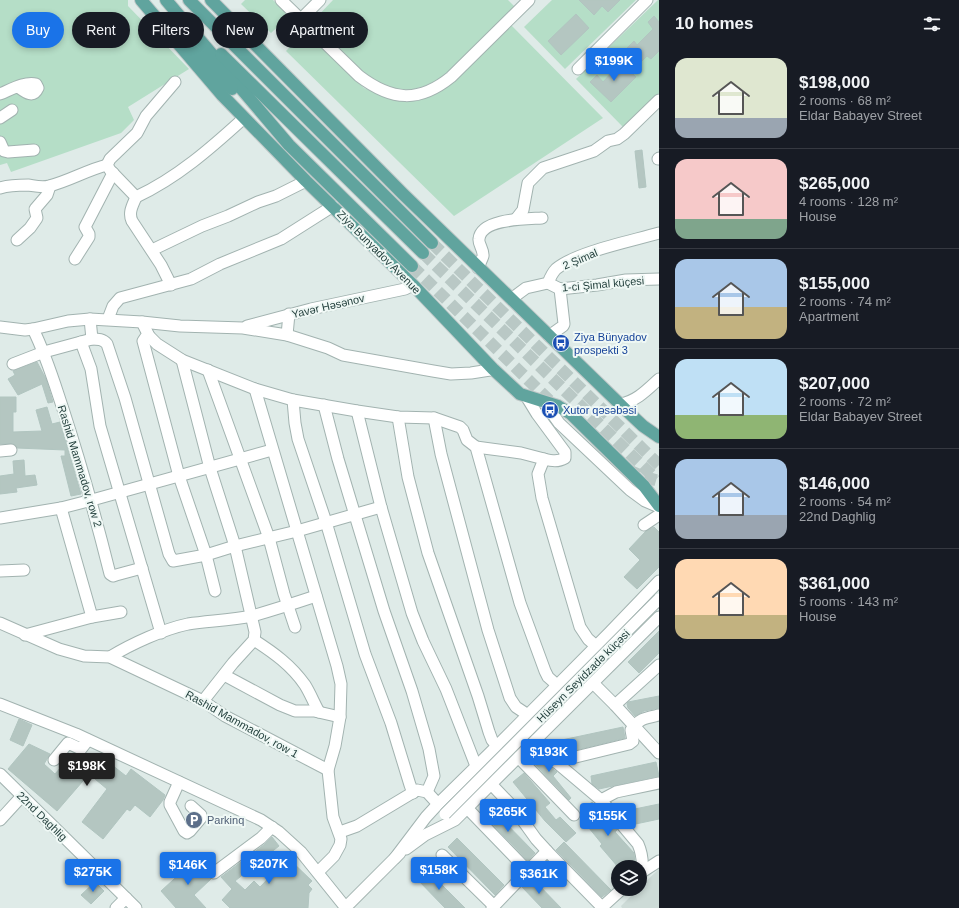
<!DOCTYPE html>
<meta charset="utf-8">
<style>
:root{--surface:#171b24;--page:#20242c;--text:#f1f3f6;--muted:#9ea1a6;--line:#363941;--accent:#1a73e8}
body{margin:0;font-family:Helvetica,sans-serif;background:var(--page);color:var(--text);height:100vh;display:flex;flex-direction:column;font-size:15px;white-space:nowrap}
*{box-sizing:border-box;margin:0}
p{font-size:13px;color:var(--muted)}
.icon{flex:none;width:22px;height:22px;fill:none;stroke:currentColor;stroke-width:2;stroke-linecap:round;stroke-linejoin:round}
.map{position:relative;flex:1;overflow:hidden}
.drawer{display:flex;flex-direction:column;background:var(--surface);width:300px}
.drawer>*{flex:none}
.banner{position:absolute;left:12px;top:12px;width:380px;height:36px;display:flex;gap:8px}
.tools{position:absolute;left:611px;top:860px;display:grid;gap:8px}
.tools a{display:grid;place-items:center;width:36px;height:36px;border-radius:50%;background:var(--surface);box-shadow:0 2px 6px #0003;font-size:20px}
.price{position:absolute;translate:-50% -34px;padding:0 9px;border-radius:4px;background:var(--accent);color:#fff;font-size:13px;line-height:26px;filter:drop-shadow(0 1px 2px #0008)}
.price::after{content:'';position:absolute;left:50%;top:24px;width:12px;height:9px;margin-left:-6px;background:inherit;clip-path:polygon(0 0,100% 0,50% 100%)}
.price.on{background:#222;color:#fff}
ul{padding:0;list-style:none}
li{display:flex;align-items:center;gap:12px;height:100px;padding:0 16px}
li+li{border-top:1px solid var(--line)}
li span{display:grid;place-items:center;flex:none;width:112px;height:80px;border-radius:12px;color:#555}
li>.icon{margin-inline-start:auto}
span .icon{width:48px;height:48px;fill:#fffc;stroke-width:1}
li b{font-size:17px}
h2{display:flex;justify-content:space-between;align-items:center;height:48px;padding:0 16px;font-size:17px}
.tag{padding:0 14px;border-radius:18px;background:var(--surface);box-shadow:0 2px 6px #0003;font-size:14px;line-height:36px}
.tag.on{background:var(--accent);color:#fff}
main{display:flex;flex:1;min-height:0}
.map>svg:first-child{display:block}
.built{fill:#cddbd7}
.green{fill:#b5dec7}
.building{fill:#b4c6c1;stroke:#b1c5c0}
.lines{fill:none;stroke-linecap:round;stroke-linejoin:round}
.major-tunnel{stroke:#b9c8c5;stroke-width:12;stroke-dasharray:12 6;stroke-linecap:butt}
.minor-casing{stroke:#a2b3b0;stroke-width:13}
.major-casing{stroke:#c0c8c8;stroke-width:14}
.minor{stroke:#fff;stroke-width:11}
.major{stroke:#60a49e;stroke-width:12}
.minor-bridge-casing{stroke:#a2b3b0;stroke-width:13;stroke-linecap:butt}
.minor-bridge{stroke:#fff;stroke-width:11}
.labels{text-anchor:middle;dominant-baseline:central;stroke-width:4;stroke-linejoin:round;paint-order:stroke}
.street-label{font-size:11px;fill:#1f3c39;stroke:#eff8f5}
.transit-label{font-size:11px;fill:#164399;stroke:#eff8f5;text-anchor:start}
.service-label{font-size:11px;fill:#4e5e75;stroke:#eff8f5;text-anchor:start}
</style>
<main>
<div class="map">
<svg width="659" height="908" viewBox="0 0 659 908">
<rect width="100%" height="100%" fill="#dfebe8"/>
<polygon class="built" points="659,869 659,908 622,908 621,906 638,889 640,889 640,887"/>
<g class="green">
<polygon points="0,0 128,0 128,6 189,69 128,107 134,120 121,133 11,172 7,163 0,165"/>
<polygon points="245,0 273,0 364,88 397,101 417,101 433,95 448,86 510,24 603,118 454,216 286,51 301,35 285,20 271,33 241,4"/>
<polygon points="333,0 508,0 515,7 452,69 440,79 425,86 411,90 395,89 380,83 364,73 313,21"/>
<polygon points="552,0 636,0 565,69 524,27"/>
<polygon points="658,0 659,0 659,93 623,127 576,79"/>
</g>
<g class="building">
<polygon points="579,0 620,0 608,12 602,6 594,15"/>
<polygon points="576,14 589,28 561,55 548,41"/>
<polygon points="654,16 659,22 659,51 651,59 647,56 640,63 626,49 634,41 637,45 653,29 648,22"/>
<polygon points="621,62 636,77 611,102 590,82 597,75 603,82 614,70 613,69"/>
<polygon points="642,150 646,187 639,188 635,151"/>
<polygon points="37,362 46,379 53,402 48,403 42,384 18,395 8,379 15,375 13,371"/>
<polygon points="0,397 16,397 16,412 13,412 13,432 42,431 36,410 47,407 52,424 60,422 81,494 71,496 61,456 65,456 65,450 17,448 14,444 0,444"/>
<polygon points="24,460 25,476 35,475 37,485 16,488 17,492 0,494 0,476 14,474 13,461"/>
<polygon points="654,527 659,532 659,567 637,589 624,577 640,560 629,549 646,531"/>
<polygon points="659,631 659,653 639,673 628,662"/>
<polygon points="659,696 659,708 644,711 635,716 628,708 627,704 628,702"/>
<polygon points="19,719 32,725 23,746 10,740"/>
<polygon points="623,727 625,738 560,754 557,741"/>
<polygon points="29,744 50,754 44,764 55,774 73,753 81,756 84,755 96,766 103,758 126,776 131,769 165,795 163,800 150,817 135,805 130,811 127,809 103,839 82,822 107,789 89,774 57,811 8,769"/>
<polygon points="538,754 550,767 557,772 553,776 571,798 569,800 531,760"/>
<polygon points="656,762 659,776 599,789 592,784 591,776"/>
<polygon points="524,773 550,803 545,807 556,820 560,817 576,833 566,842 545,821 513,782"/>
<polygon points="592,802 617,830 615,832 634,853 635,864 632,867 618,867 600,846 602,844 580,817 580,812"/>
<polygon points="487,804 535,853 528,861 480,811"/>
<polygon points="659,804 659,819 631,825 628,821 625,811"/>
<polygon points="272,837 279,846 235,881 245,890 254,881 260,887 288,858 312,881 308,885 312,889 309,893 308,908 230,908 222,900 232,889 221,877 265,844"/>
<polygon points="457,838 504,885 495,895 448,847"/>
<polygon points="564,842 611,890 602,897 556,850"/>
<polygon points="197,858 208,870 207,874 211,879 194,895 206,908 176,908 161,891"/>
<polygon points="426,869 465,908 445,908 416,878"/>
<polygon points="531,877 561,908 542,908 522,887"/>
<polygon points="95,882 104,891 91,904 81,895"/>
</g>
<g class="lines">
<g class="major-tunnel">
<polyline points="432,243 659,465"/>
<polyline points="423,253 656,479"/>
<polyline points="412,266 556,407"/>
<polyline points="628,470 642,476 659,481"/>
</g>
<g class="minor-casing">
<g id="minor">
<path d="M281,0L359,76C392,101 419,103 451,77L529,0"/>
<polyline points="289,31 320,0"/>
<polyline points="578,69 647,0"/>
<path d="M0,94C10,90 25,81 36,84L38,88C33,99 25,92 18,87"/>
<polyline points="0,118 12,110"/>
<polyline points="0,142 4,151 8,152 34,150"/>
<polyline points="658,159 659,158"/>
<path d="M0,188C9,185 18,185 28,185C35,186 42,188 49,186C69,181 87,170 107,165"/>
<path d="M136,197C177,178 211,148 244,118"/>
<polyline points="516,219 523,210 528,183 543,168 594,151 608,141 617,139 624,134 659,100"/>
<polyline points="17,240 30,228 37,218 35,209 47,195 50,186"/>
<polyline points="152,250 202,226 228,216 258,202 276,196 306,181"/>
<polyline points="75,259 89,237 89,234 85,227 113,173"/>
<path d="M478,268C479,264 482,260 483,256C484,250 478,244 479,239C481,218 527,219 542,218"/>
<polyline points="548,283 560,289 597,285 626,280 659,279"/>
<path d="M171,285L161,265L132,221C128,212 133,205 136,197L110,170L107,165L110,159L137,133L146,116L175,82"/>
<path d="M511,299L526,288L548,283C550,278 552,273 556,269C576,252 632,241 659,233"/>
<polyline points="108,319 113,306 120,298 191,279 220,264 281,239 333,206"/>
<polyline points="142,322 149,336 157,344 182,360 255,389 293,400 357,411 398,417 434,418 460,427 463,430 467,440 476,447 520,603 545,671 548,677 557,685"/>
<polyline points="247,326 311,309 405,289 413,285"/>
<polyline points="0,327 25,330 33,329 68,321 90,319 142,322 180,326 243,328 287,335 328,348 343,355 433,371 451,374 471,373 490,370 493,369"/>
<path d="M33,329C46,355 54,382 63,409C81,464 96,518 110,574L113,576L116,575L142,568"/>
<polyline points="287,335 289,314"/>
<polyline points="149,336 145,338 143,341 179,476 206,555 215,591"/>
<polyline points="549,336 563,326 564,324 560,289"/>
<path d="M92,339C98,339 103,339 107,344L125,398L169,554L173,561L206,555L235,546L297,531L381,507"/>
<polyline points="81,342 91,369 100,426 161,633"/>
<polyline points="182,360 210,468 235,546 255,632 254,640 233,663 203,701"/>
<polyline points="13,364 44,352 92,339 90,319"/>
<polyline points="208,370 269,538 284,594 295,627"/>
<polyline points="255,389 337,666 341,684 340,717 335,746 328,770 333,817 341,839 340,845 334,856 318,872"/>
<path d="M526,396L537,414L565,452V458C558,462 552,461 544,459L538,474L542,498L580,627L588,639L596,646"/>
<polyline points="293,400 295,423 298,439 326,522 365,654 391,723 410,785 413,793"/>
<polyline points="544,402 559,423 630,490 645,501 659,507"/>
<path d="M620,404C636,402 648,389 659,379"/>
<polyline points="324,405 338,459 384,611 412,691 429,749 434,776 427,792"/>
<polyline points="357,411 381,507 412,613 423,641 446,689 476,766"/>
<polyline points="398,417 408,477 428,553 478,696 489,732 492,740 497,746"/>
<polyline points="434,418 441,454 488,630 510,698 516,707 528,715"/>
<polyline points="476,447 521,453 544,459"/>
<polyline points="0,451 11,450"/>
<polyline points="0,518 61,508 92,500 272,450"/>
<polyline points="644,525 659,515"/>
<polyline points="0,571 24,570"/>
<polyline points="92,617 121,612"/>
<polyline points="0,623 59,649 84,656 110,657 203,701 225,716 328,770"/>
<polyline points="25,635 92,617 61,508"/>
<path d="M254,640C274,653 291,665 305,685C310,693 314,703 319,712"/>
<path d="M110,657C131,644 164,629 188,624C209,621 231,620 252,616C273,610 295,603 316,596"/>
<polyline points="224,675 280,705 295,711 314,711 340,717"/>
<polyline points="593,683 615,705 659,753"/>
<polyline points="0,704 76,734 261,820 279,832 301,852 346,908"/>
<polyline points="615,705 659,665"/>
<path d="M535,740L550,757L601,800L638,844C642,853 643,862 642,872L640,874"/>
<polyline points="518,757 574,815"/>
<polyline points="54,760 68,743 81,749 88,740"/>
<path d="M555,762L629,744L633,741L631,730C640,718 645,718 659,715"/>
<polyline points="0,774 136,908"/>
<polyline points="179,782 170,802 170,805 184,831 187,833 190,831 201,818 201,815 191,806"/>
<polyline points="491,784 513,807 536,839 547,851 603,908"/>
<polyline points="601,800 616,792 659,783"/>
<polyline points="467,808 528,871"/>
<polyline points="0,820 22,796"/>
<polyline points="340,832 357,826 417,790 427,792 438,804"/>
<polyline points="406,849 425,835 455,820 659,617"/>
<polyline points="442,855 494,906"/>
<polyline points="395,858 426,817 438,804 497,746 609,633 659,581"/>
<polyline points="642,872 659,861"/>
<polyline points="214,873 261,838 272,827"/>
<polyline points="116,908 126,898"/>
<polyline points="345,908 400,853"/>
<polyline points="492,908 547,851"/>
<polyline points="601,908 622,889"/>
</g>
</g>
<g class="major-casing">
<g id="major">
<polyline points="141,0 222,95 306,181 413,285 493,369 520,394 558,406 571,414 644,486 659,506"/>
<polyline points="166,0 289,145 412,266"/>
<polyline points="189,0 432,243"/>
<polyline points="211,0 403,194 627,411 643,426 659,437"/>
<polyline points="190,47 232,89"/>
<polyline points="221,54 423,253"/>
</g>
</g>
<use href="#minor" class="minor"/>
<use href="#major" class="major"/>
<g class="minor-bridge-casing">
<polyline id="minor-bridge" points="445,814 659,599"/>
</g>
<use href="#minor-bridge" class="minor-bridge"/>
</g>
<defs>
<g id="bus-disc" transform="scale(0.9)"><circle r="9.5" fill="#1a4fb4" stroke="#eff8f5"/><path d="M-5-6H5V4H4V6H2V4H-2V6H-4V4H-5ZM-3.5-4V0h7V-4ZM-3.5 1.2v1.5H-2V1.2ZM2 1.2v1.5H3.5V1.2Z" fill="#fff"/></g>
<g id="parking-disc" transform="scale(0.9)"><circle r="9.5" fill="#5c6f8a" stroke="#eff8f5"/><path d="M-3.5-5.5H1a3.5 3.5 0 0 1 0 7H-1V5.5H-3.5ZM-1-3.4V-.6H.8a1.4 1.4 0 0 0 0-2.8Z" fill="#fff"/></g>
</defs>
<g fill-rule="evenodd">
<use href="#bus-disc" x="561" y="343"/>
<use href="#bus-disc" x="550" y="410"/>
<use href="#parking-disc" x="194" y="820"/>
</g>
<g class="labels">
<g class="street-label">
<text transform="translate(379 252) rotate(45)">Ziya Bunyadov Avenue</text>
<text transform="translate(580 259) rotate(-23)">2 Şimal</text>
<text transform="translate(603 284) rotate(-5)">1-ci Şimal küçesi</text>
<text transform="translate(328 306) rotate(-13)">Yavər Həsənov</text>
<text transform="translate(80 466) rotate(73)">Rashid Mammadov, row 2</text>
<text transform="translate(583 676) rotate(-45)">Hüseyn Seyidzadə küçəsi</text>
<text transform="translate(242 724) rotate(29)">Rashid Mammadov, row 1</text>
<text transform="translate(42 816) rotate(44)">22nd Daghlig</text>
</g>
<g class="transit-label">
<text x="574" y="337">Ziya Bünyadov<tspan x="574" dy="13">prospekti 3</tspan></text>
<text x="563" y="410">Xutor qəsəbəsi</text>
</g>
<g class="service-label">
<text x="207" y="820">Parkinq</text>
</g>
</g>
</svg>
<div class="tools">
<a><svg class="icon" aria-label="layers" viewBox="0 0 24 24"><path d="M12 4l9 5-9 5-9-5zM3 14l9 5 9-5"/></svg></a>
</div>
<b class="price" style="left:614px;top:82px">$199K</b>
<b class="price" style="left:549px;top:773px">$193K</b>
<b class="price on" style="left:87px;top:787px">$198K</b>
<b class="price" style="left:508px;top:833px">$265K</b>
<b class="price" style="left:608px;top:837px">$155K</b>
<b class="price" style="left:269px;top:885px">$207K</b>
<b class="price" style="left:188px;top:886px">$146K</b>
<b class="price" style="left:439px;top:891px">$158K</b>
<b class="price" style="left:93px;top:893px">$275K</b>
<b class="price" style="left:539px;top:895px">$361K</b>
<div class="banner">
<a class="tag on">Buy</a>
<a class="tag">Rent</a>
<a class="tag">Filters</a>
<a class="tag">New</a>
<a class="tag">Apartment</a>
</div>
</div>
<section class="drawer">
<h2>10 homes<svg class="icon" aria-label="filters" viewBox="0 0 24 24"><path d="M4 7h16M4 17h16"/><circle cx="9" cy="7" r="2"/><circle cx="15" cy="17" r="2"/></svg></h2>
<ul>
<li><span style="background:linear-gradient(#dfe7d0 75%,#9aa5b1 0)"><svg class="icon" aria-label="home" viewBox="0 0 24 24"><path d="M3 11l9-7 9 7M6 9v11h12V9"/></svg></span><div><b>$198,000</b><p>2 rooms · 68 m²</p><p>Eldar Babayev Street</p></div></li>
<li><span style="background:linear-gradient(#f6c9c9 75%,#7fa58c 0)"><svg class="icon" aria-label="home" viewBox="0 0 24 24"><path d="M3 11l9-7 9 7M6 9v11h12V9"/></svg></span><div><b>$265,000</b><p>4 rooms · 128 m²</p><p>House</p></div></li>
<li><span style="background:linear-gradient(#a9c7e8 60%,#c2b280 0)"><svg class="icon" aria-label="home" viewBox="0 0 24 24"><path d="M3 11l9-7 9 7M6 9v11h12V9"/></svg></span><div><b>$155,000</b><p>2 rooms · 74 m²</p><p>Apartment</p></div></li>
<li><span style="background:linear-gradient(#bfe0f5 70%,#8fb573 0)"><svg class="icon" aria-label="home" viewBox="0 0 24 24"><path d="M3 11l9-7 9 7M6 9v11h12V9"/></svg></span><div><b>$207,000</b><p>2 rooms · 72 m²</p><p>Eldar Babayev Street</p></div></li>
<li><span style="background:linear-gradient(#a9c7e8 70%,#9aa5b1 0)"><svg class="icon" aria-label="home" viewBox="0 0 24 24"><path d="M3 11l9-7 9 7M6 9v11h12V9"/></svg></span><div><b>$146,000</b><p>2 rooms · 54 m²</p><p>22nd Daghlig</p></div></li>
<li><span style="background:linear-gradient(#ffd9b3 70%,#c2b280 0)"><svg class="icon" aria-label="home" viewBox="0 0 24 24"><path d="M3 11l9-7 9 7M6 9v11h12V9"/></svg></span><div><b>$361,000</b><p>5 rooms · 143 m²</p><p>House</p></div></li>
</ul>
</section>
</main>
